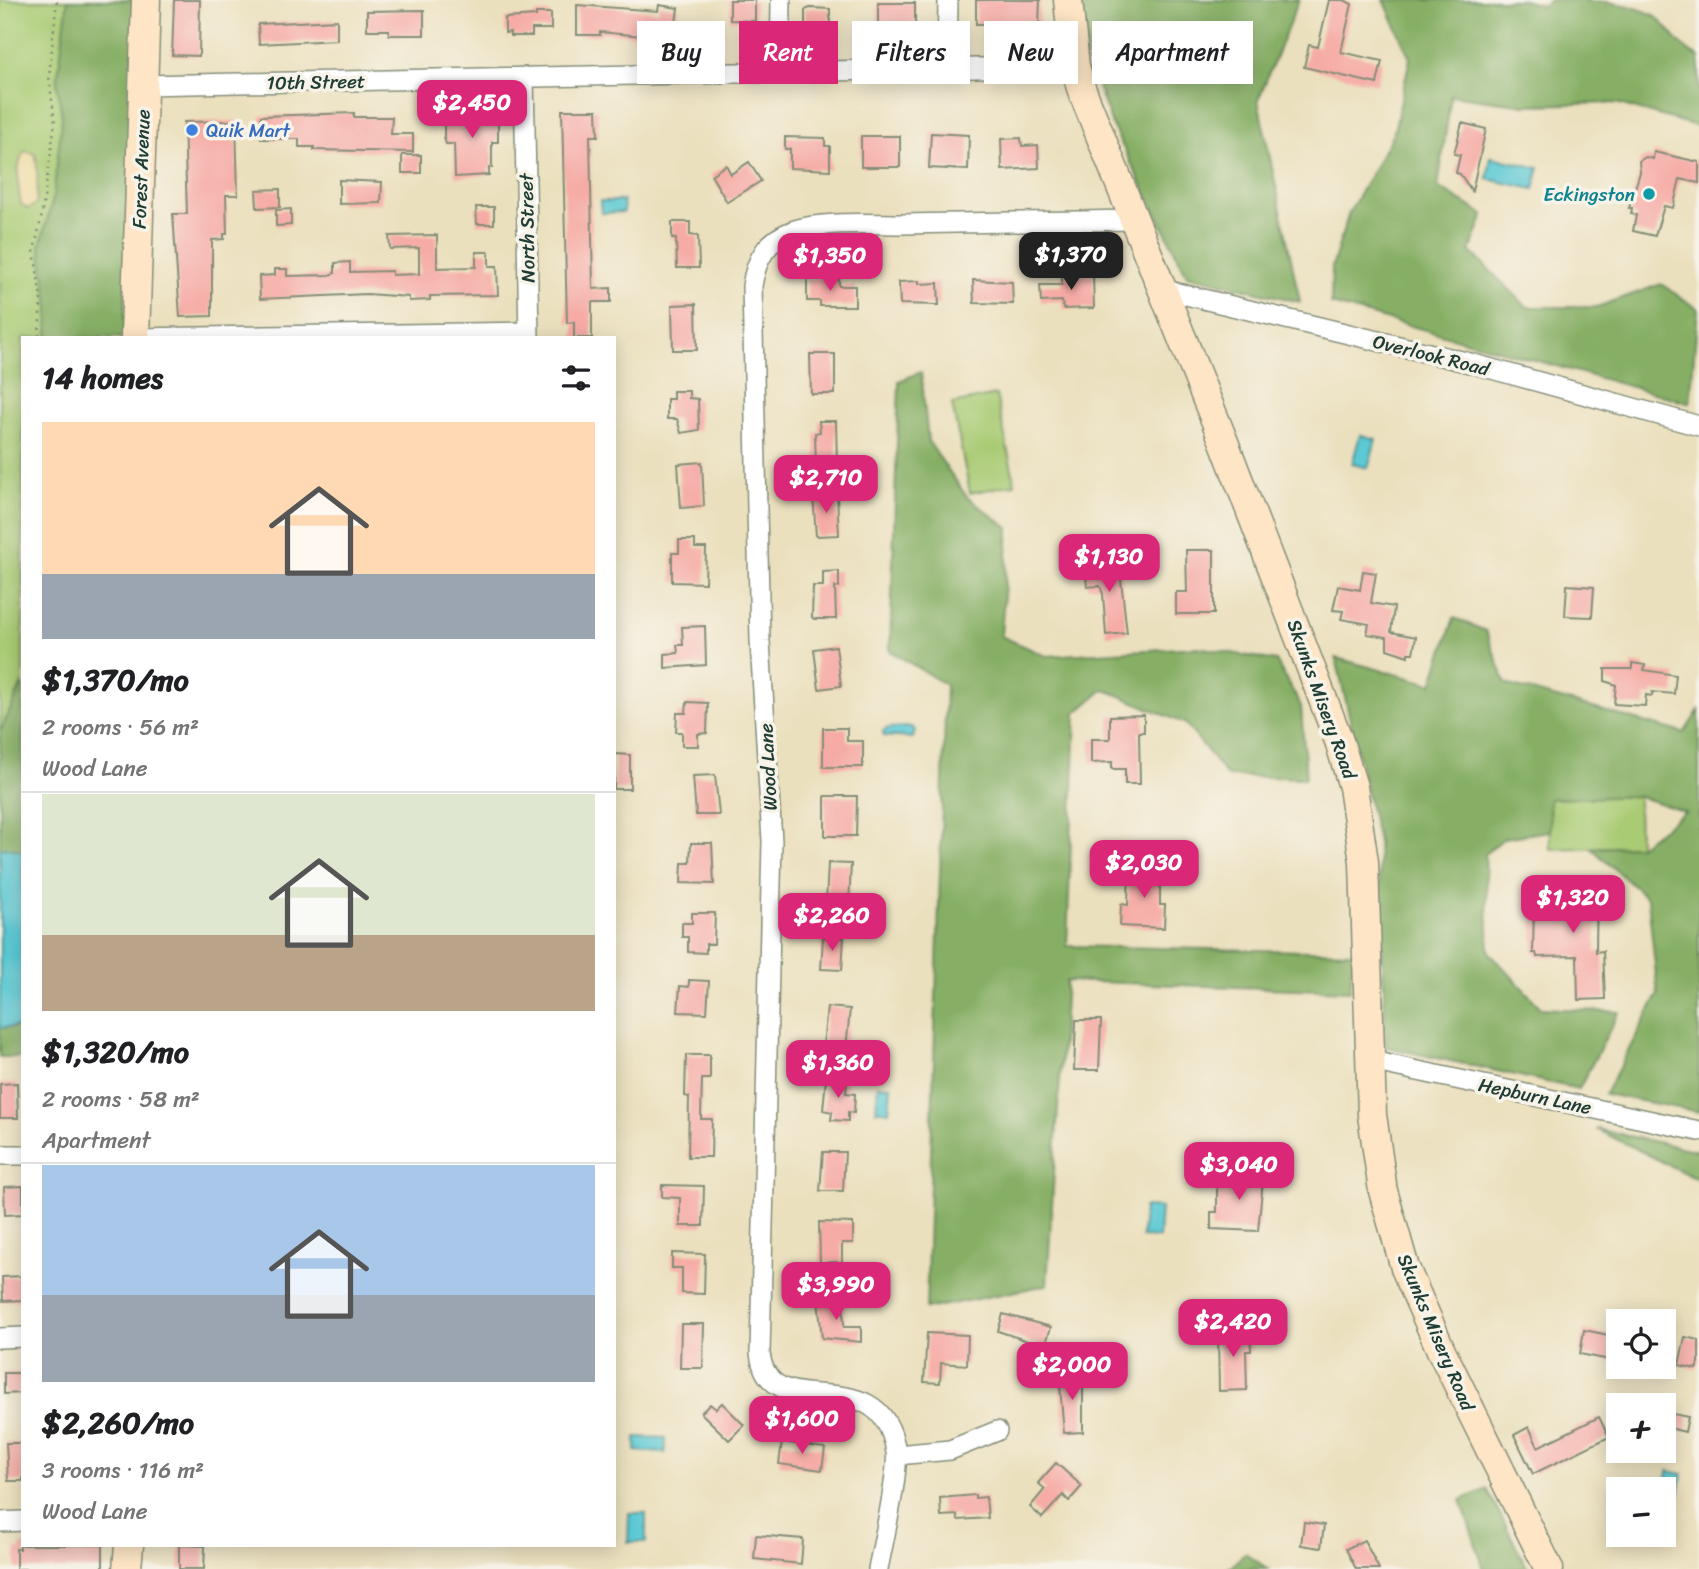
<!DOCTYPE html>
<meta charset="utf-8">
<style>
:root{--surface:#fff;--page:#f2f2f2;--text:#202124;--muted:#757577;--line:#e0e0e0;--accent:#db2777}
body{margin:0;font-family:Sriracha,sans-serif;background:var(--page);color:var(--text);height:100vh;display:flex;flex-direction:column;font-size:26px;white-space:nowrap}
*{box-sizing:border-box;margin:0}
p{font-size:23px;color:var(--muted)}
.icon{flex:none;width:38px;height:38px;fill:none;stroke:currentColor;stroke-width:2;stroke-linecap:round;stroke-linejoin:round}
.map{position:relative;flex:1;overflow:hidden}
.panel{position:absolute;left:21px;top:336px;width:595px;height:1211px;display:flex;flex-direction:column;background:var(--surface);border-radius:0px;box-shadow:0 4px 18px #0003}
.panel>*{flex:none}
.banner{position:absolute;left:637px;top:21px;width:665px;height:63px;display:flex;gap:14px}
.controls{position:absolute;left:1606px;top:1309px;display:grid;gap:14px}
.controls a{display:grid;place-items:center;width:70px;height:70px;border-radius:0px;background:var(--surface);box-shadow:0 4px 18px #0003;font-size:35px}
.price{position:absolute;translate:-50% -60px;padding:0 16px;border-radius:14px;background:var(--accent);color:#fff;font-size:23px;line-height:46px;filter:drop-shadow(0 2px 4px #0008)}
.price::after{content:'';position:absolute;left:50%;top:42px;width:21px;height:16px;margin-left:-10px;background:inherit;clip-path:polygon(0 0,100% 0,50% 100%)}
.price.on{background:#222;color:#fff}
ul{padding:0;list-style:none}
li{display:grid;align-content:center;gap:14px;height:371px;padding:0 21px}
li+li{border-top:2px solid var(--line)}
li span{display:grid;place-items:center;height:217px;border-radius:0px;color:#555}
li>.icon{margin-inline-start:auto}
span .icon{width:126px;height:126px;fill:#fffc;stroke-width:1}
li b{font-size:30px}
h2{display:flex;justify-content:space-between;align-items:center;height:84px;padding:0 21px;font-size:30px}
.pill{padding:0 24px;border-radius:0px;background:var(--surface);box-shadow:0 4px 18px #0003;font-size:24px;line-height:63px}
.pill.on{background:var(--accent);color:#fff}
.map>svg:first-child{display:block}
.green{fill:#a9cb73;stroke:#648454;stroke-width:2}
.forest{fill:#86af65;stroke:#52764c;stroke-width:2}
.sand{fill:#eeda9e;stroke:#868c69;stroke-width:2}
.water{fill:#5cc9d4;stroke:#3e8384;stroke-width:2}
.building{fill:#f6aba6}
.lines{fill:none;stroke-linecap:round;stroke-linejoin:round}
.minor-casing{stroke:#858e79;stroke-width:22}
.secondary-casing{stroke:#858e79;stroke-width:31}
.path{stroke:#858e79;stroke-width:2.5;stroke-dasharray:2 5;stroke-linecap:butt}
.minor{stroke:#fff;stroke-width:19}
.secondary{stroke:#fde5c5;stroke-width:28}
.shop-dot{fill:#3f7fe0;stroke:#f7f3e8;stroke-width:2.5}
.culture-dot{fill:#0f9aa8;stroke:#f7f3e8;stroke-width:2.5}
.labels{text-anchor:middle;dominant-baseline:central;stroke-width:7;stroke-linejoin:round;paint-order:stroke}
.street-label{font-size:19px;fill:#1f3d34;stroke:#f7f3e8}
.shop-label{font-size:19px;fill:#366cbe;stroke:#f7f3e8;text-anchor:start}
.culture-label{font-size:19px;fill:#0d838f;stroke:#f7f3e8;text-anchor:end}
</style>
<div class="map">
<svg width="1699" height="1569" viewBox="0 0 1699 1569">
<rect width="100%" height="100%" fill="#f7f3e8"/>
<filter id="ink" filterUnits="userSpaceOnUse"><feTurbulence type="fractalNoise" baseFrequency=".0143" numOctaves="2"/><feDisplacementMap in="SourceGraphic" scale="14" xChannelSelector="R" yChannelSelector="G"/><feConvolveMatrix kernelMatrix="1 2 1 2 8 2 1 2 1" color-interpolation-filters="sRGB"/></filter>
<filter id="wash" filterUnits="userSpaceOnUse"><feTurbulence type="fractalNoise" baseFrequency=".00686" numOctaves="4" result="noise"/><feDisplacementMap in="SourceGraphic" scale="28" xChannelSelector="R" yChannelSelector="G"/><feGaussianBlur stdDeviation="1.57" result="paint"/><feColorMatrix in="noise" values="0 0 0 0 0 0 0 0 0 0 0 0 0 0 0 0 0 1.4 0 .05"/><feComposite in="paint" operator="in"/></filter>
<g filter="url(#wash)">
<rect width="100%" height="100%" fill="#ebe0be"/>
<g class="green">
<polygon points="0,0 135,0 124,338 23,338 23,1057 0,1057"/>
<polygon points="996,395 1015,484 970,493 952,404"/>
<polygon points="1638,796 1639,846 1550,849 1549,799"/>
</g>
<g class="forest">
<polygon points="68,0 135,0 124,338 48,338 49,306 40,246 53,199 62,117 57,83"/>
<polygon points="1079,0 1299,0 1258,100 1300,302 1187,275 1112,125 1089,61"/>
<path d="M1384,0H1523L1543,6L1550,0C1585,0 1627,0 1655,16C1671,29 1680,49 1699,57V127L1616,103L1525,105L1451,95L1438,187L1484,215L1470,251L1527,307H1597L1661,284L1698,309L1690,403L1331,304L1332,267L1349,213L1394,132L1410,58Z"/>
<polygon points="921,372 928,441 967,497 1009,528 1001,636 1046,656 1198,647 1276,661 1301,706 1306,778 1227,776 1186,724 1104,689 1076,713 1067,946 1354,952 1350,991 1066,981 1047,1285 926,1309 946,685 890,651 899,381"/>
<polygon points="1454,618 1486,631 1506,684 1684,733 1699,710 1699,1112 1605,1094 1658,995 1648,899 1591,848 1639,846 1685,812 1638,796 1549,799 1550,831 1504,838 1485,854 1489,952 1541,1008 1619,1012 1579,1089 1386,1047 1378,842 1336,658 1432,684"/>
<polygon points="23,682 23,851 0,849 0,732"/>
<polygon points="23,1027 23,1057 0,1057 0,1028"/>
<polygon points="1596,1129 1699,1151 1699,1180 1697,1179"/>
<polygon points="1487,1489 1528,1569 1484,1569 1461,1500"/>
<polygon points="1245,1553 1268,1569 1228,1569"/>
</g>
<path class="sand" d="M25,151L35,154C38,162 38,195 36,204L28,209L21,204C18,191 15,161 25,151Z"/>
<g class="water">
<polygon points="1491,157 1539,168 1534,189 1487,179"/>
<polygon points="600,201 623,201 624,212 601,213"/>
<polygon points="1360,435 1376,439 1368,468 1352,464"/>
<polygon points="912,727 915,730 913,738 884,736 883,731 889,728"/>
<polygon points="7,848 23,851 23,1026 0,1028 0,849"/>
<polygon points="878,1085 891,1086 889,1111 876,1111"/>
<polygon points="1144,1207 1161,1208 1159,1238 1142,1237"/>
<polygon points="636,1437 666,1438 665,1453 636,1451"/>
<polygon points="1668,1471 1683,1474 1677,1503 1664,1500"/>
<polygon points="629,1513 646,1513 646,1542 628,1542"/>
</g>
<g id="blocks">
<g class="building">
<polygon points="174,0 200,0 199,56 172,55"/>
<polygon points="730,0 755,0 755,21 730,20"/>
<polygon points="976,0 1040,0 1039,24 976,24"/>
<polygon points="1329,0 1344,0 1352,4 1341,52 1382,61 1377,84 1304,67 1309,45 1318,47"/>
<polygon points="878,3 915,3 915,29 878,28"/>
<polygon points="577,5 658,11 659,5 678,8 674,39 600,32 600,35 577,35"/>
<polygon points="810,8 830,9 830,30 805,27 805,10"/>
<polygon points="424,10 424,35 389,35 389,30 367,30 367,11"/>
<polygon points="536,13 551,13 551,29 532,29 532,36 510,36 510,32 505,33 505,18 536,16"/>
<polygon points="337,20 337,40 259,44 258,24"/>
<polygon points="498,109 498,142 492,142 492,168 489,168 489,175 455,177 454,144 446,144 444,138 444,111"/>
<polygon points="562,110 597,110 598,136 590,136 593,289 611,288 611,302 592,302 592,338 574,338 574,322 567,323"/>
<polygon points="354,113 354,117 392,117 391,134 413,134 413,152 314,150 314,147 299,147 299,139 261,139 261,116"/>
<polygon points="236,121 238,195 226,195 227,234 224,234 224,239 212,240 212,316 180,317 173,214 187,214 184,122"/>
<polygon points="1462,123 1486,129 1472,191 1460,174 1456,173 1460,155 1454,154"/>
<polygon points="931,133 969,135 968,170 929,168"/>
<rect x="861" y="136" width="39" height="31"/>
<polygon points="785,137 825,138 825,146 830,146 830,170 790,168 790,149 785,149"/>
<polygon points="1021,138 1022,146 1038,145 1039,168 1002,170 1001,139"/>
<polygon points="1654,152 1699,162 1699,183 1680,179 1673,208 1664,206 1655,236 1633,231 1636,215 1631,214 1632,208 1629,208 1640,172 1639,161 1646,157 1653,159"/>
<rect x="402" y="155" width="19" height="18"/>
<polygon points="749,162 761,181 727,202 711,175 726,165 731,174"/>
<polygon points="339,180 382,182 381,203 339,204"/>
<polygon points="280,189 280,207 257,208 256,190"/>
<polygon points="476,207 494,207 494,224 477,224"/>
<polygon points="291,209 291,225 276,226 276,210"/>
<polygon points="672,222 690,222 690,235 698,236 699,268 677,268 676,239 672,239"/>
<polygon points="437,235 437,268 476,267 476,252 489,252 489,266 497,266 498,295 430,296 430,300 409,301 409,297 367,294 260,299 259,276 275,275 275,269 287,269 287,276 329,275 335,273 335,263 350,262 350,272 392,271 392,275 419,274 419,248 390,249 389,236"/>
<polygon points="1093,275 1094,308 1063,309 1062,301 1041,302 1040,285 1062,285 1062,276"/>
<polygon points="839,278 839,286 855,286 855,306 820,306 820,301 807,301 807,279"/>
<polygon points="973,280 1012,282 1013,304 974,303"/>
<polygon points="919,281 919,284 938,283 939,305 900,304 899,282"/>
<polygon points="696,304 697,350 673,350 672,305"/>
<polygon points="810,354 835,354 835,394 811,394"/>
<polygon points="673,391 689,391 689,398 698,399 699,430 681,433 677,419 667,419 667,399 673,399"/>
<polygon points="819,421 836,421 837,465 816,466 815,433 820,432"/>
<polygon points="702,462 704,506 681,508 678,464"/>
<polygon points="837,494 839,535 816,536 813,495"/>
<polygon points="679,540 695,540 695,548 706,548 705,583 672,582 672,553 679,553"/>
<polygon points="1186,550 1214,550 1214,614 1176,614 1176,592 1187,592"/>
<polygon points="1119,562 1127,633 1106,635 1103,594 1100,586 1087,587 1085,565"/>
<polygon points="839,571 839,587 835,587 836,619 814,619 812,617 813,586 823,586 823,572"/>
<polygon points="1363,571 1376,573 1371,603 1394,607 1391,632 1416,637 1413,653 1408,653 1408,656 1387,649 1387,637 1367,634 1369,624 1341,619 1343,611 1333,610 1338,586 1360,590"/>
<polygon points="1567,585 1594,587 1592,617 1565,616"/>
<polygon points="705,626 706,665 665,668 665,654 678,653 677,645 683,645 682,627"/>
<polygon points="836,646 841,686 819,689 814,649"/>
<polygon points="1632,663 1645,665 1644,670 1676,675 1674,694 1652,692 1652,696 1646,695 1645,706 1614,704 1616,685 1605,681 1605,669 1632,669"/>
<polygon points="687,702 708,703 707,733 698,734 698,746 682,746 682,732 676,732 677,713 686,713"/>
<polygon points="1144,715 1144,732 1139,732 1140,784 1125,784 1125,769 1112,769 1112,762 1091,763 1091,739 1110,739 1110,716"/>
<polygon points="823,728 847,728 847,741 863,741 863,767 823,767"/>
<polygon points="615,754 630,755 630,789 614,789"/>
<polygon points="715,775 719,815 696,815 693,776"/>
<polygon points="825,796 857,796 856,836 825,836"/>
<polygon points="691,843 712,843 714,884 681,883 682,863 690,863"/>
<polygon points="828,863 851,864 849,904 826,903"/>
<polygon points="1129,867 1160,868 1160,905 1165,905 1164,928 1120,926 1121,904 1128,905"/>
<polygon points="1597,883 1596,952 1603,951 1605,999 1578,1000 1577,956 1537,957 1536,953 1533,953 1534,905 1556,904 1555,884"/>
<polygon points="692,913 715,913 714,944 706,944 706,953 688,952 688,937 682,937 682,923 692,923"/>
<polygon points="823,937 844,938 842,970 821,969"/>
<polygon points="689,980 709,981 707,1013 678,1012 680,986 689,987"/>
<polygon points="827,1007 850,1009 846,1049 823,1046"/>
<polygon points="1076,1020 1101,1020 1099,1070 1074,1070"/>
<polygon points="686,1055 710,1055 710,1079 702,1079 701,1119 712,1119 711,1157 688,1157 689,1097 685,1096"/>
<polygon points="826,1079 847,1081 846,1093 855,1094 854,1113 848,1112 848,1121 831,1120 832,1112 823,1110"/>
<polygon points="17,1083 18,1118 0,1118 0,1084"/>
<polygon points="823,1152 845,1152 843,1191 820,1191"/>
<polygon points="1245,1169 1264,1170 1258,1231 1211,1229 1211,1212 1217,1212 1217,1183 1225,1183 1225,1173 1245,1174"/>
<polygon points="662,1185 704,1186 703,1226 680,1226 680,1198 662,1197"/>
<polygon points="23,1186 23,1214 5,1215 4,1187"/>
<polygon points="819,1222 853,1223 853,1243 842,1243 842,1262 820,1262"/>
<polygon points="672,1253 705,1254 704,1294 682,1293 682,1268 672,1268"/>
<polygon points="23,1276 23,1300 3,1301 2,1277"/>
<polygon points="818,1300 843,1301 844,1327 861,1327 861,1342 822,1338"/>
<polygon points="1003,1314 1051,1327 1045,1347 998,1331"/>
<polygon points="681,1324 704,1324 703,1368 680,1368"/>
<polygon points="1250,1329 1251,1351 1246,1351 1247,1390 1219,1391 1218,1330"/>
<polygon points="1584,1330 1619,1337 1619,1362 1580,1354"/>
<polygon points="927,1333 968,1335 967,1365 941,1363 940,1383 924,1382"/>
<polygon points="1685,1337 1699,1340 1699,1363 1696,1369 1679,1365"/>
<polygon points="4,1373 23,1373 23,1393 4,1394"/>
<polygon points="1059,1374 1083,1374 1083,1432 1064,1433"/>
<polygon points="722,1403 744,1425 729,1440 701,1413 710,1404 716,1409"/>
<polygon points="1668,1413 1688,1417 1685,1432 1665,1427"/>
<polygon points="1599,1417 1609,1437 1533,1474 1514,1435 1529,1427 1538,1447"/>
<polygon points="782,1442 825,1448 822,1470 779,1464"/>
<polygon points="6,1443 23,1443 23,1481 8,1481"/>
<polygon points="1056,1463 1082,1486 1069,1501 1063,1495 1042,1518 1030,1507 1045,1489 1038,1483"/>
<polygon points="975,1495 975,1498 986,1497 988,1518 958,1520 957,1515 941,1516 940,1498"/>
<polygon points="1304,1522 1324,1525 1321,1548 1301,1545"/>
<polygon points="756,1535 803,1539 801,1564 754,1559"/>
<polygon points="1364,1540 1379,1569 1356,1569 1346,1549"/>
<polygon points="20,1545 103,1545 103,1569 16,1569 16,1549 20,1549"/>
<polygon points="179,1545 205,1546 204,1569 179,1569"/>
</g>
</g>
</g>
<g filter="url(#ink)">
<use href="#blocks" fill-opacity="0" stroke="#858e79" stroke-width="2"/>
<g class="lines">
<g class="minor-casing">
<g id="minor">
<polyline points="947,69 948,0"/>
<polyline points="780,73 781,0"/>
<polyline points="524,77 529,338"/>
<polyline points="143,85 1075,66"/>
<polyline points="1161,289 1470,363 1699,426"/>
<polyline points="135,338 528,332"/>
<polyline points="1371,1061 1699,1131"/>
<polyline points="0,1155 23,1155"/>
<polyline points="0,1338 23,1337"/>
<polyline points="897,1455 950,1450 997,1431"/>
<polyline points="0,1522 23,1521"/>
<path d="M878,1569C883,1543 899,1473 896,1452C881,1352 769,1432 760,1353L772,841L760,641L752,286C756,259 767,239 795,230C821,221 873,224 902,224C979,223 1056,222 1133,220"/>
</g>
</g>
<g class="secondary-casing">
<g id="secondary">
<polyline points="1068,0 1075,66 1081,88 1224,442 1339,741 1353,787 1364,862 1372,1115 1383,1191 1405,1268 1441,1350 1549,1569"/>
<polyline points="135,338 146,0"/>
<polyline points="127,1569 129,1545"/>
</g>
</g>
<polyline class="path" points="39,336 41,299 34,250 41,220 55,123 49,77 57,0"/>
<use href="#minor" class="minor"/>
<use href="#secondary" class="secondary"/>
</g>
</g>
<circle class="shop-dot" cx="192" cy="130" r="7"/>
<circle class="culture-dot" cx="1649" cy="194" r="7"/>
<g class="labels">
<g class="street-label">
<text transform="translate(316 82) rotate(-1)">10th Street</text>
<text transform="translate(141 169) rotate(-88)">Forest Avenue</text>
<text transform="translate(527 228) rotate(-91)">North Street</text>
<text transform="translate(1431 355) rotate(14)">Overlook Road</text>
<text transform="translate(1322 699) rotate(70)">Skunks Misery Road</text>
<text transform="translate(768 767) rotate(-93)">Wood Lane</text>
<text transform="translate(1535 1096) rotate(12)">Hepburn Lane</text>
<text transform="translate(1436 1332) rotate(67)">Skunks Misery Road</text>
</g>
<g class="shop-label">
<text x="206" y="130">Quik Mart</text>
</g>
<g class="culture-label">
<text x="1635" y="194">Eckingston</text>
</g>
</g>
</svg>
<div class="controls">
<a><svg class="icon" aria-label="locate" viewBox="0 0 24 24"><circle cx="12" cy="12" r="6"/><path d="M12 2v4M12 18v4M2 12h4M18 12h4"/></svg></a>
<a>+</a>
<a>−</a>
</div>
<b class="price" style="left:472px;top:140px">$2,450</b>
<b class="price on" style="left:1071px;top:292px">$1,370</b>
<b class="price" style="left:830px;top:293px">$1,350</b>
<b class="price" style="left:826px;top:515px">$2,710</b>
<b class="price" style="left:1109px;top:594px">$1,130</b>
<b class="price" style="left:1144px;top:900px">$2,030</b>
<b class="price" style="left:1573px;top:935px">$1,320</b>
<b class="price" style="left:832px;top:953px">$2,260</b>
<b class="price" style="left:838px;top:1100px">$1,360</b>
<b class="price" style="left:1239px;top:1202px">$3,040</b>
<b class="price" style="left:836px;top:1322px">$3,990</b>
<b class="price" style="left:1233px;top:1359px">$2,420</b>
<b class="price" style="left:1072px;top:1402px">$2,000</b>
<b class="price" style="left:802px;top:1456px">$1,600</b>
<div class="banner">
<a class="pill">Buy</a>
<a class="pill on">Rent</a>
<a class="pill">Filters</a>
<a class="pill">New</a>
<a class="pill">Apartment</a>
</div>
<section class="panel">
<h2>14 homes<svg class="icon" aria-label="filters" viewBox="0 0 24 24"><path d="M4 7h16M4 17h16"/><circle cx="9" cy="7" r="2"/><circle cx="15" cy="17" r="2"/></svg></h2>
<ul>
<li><span style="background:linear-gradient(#ffd9b3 70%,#9aa5b1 0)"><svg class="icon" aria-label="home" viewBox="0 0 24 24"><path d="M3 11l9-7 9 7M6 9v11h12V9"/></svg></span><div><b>$1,370/mo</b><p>2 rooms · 56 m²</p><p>Wood Lane</p></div></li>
<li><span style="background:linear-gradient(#dfe7d0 65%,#b9a48a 0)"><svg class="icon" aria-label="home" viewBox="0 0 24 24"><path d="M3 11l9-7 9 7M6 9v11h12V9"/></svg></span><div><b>$1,320/mo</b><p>2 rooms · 58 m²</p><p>Apartment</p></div></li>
<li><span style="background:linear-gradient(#a9c7e8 60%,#9aa5b1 0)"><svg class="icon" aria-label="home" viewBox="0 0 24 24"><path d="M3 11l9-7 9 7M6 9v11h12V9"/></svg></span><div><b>$2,260/mo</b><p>3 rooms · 116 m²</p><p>Wood Lane</p></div></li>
</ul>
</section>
</div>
